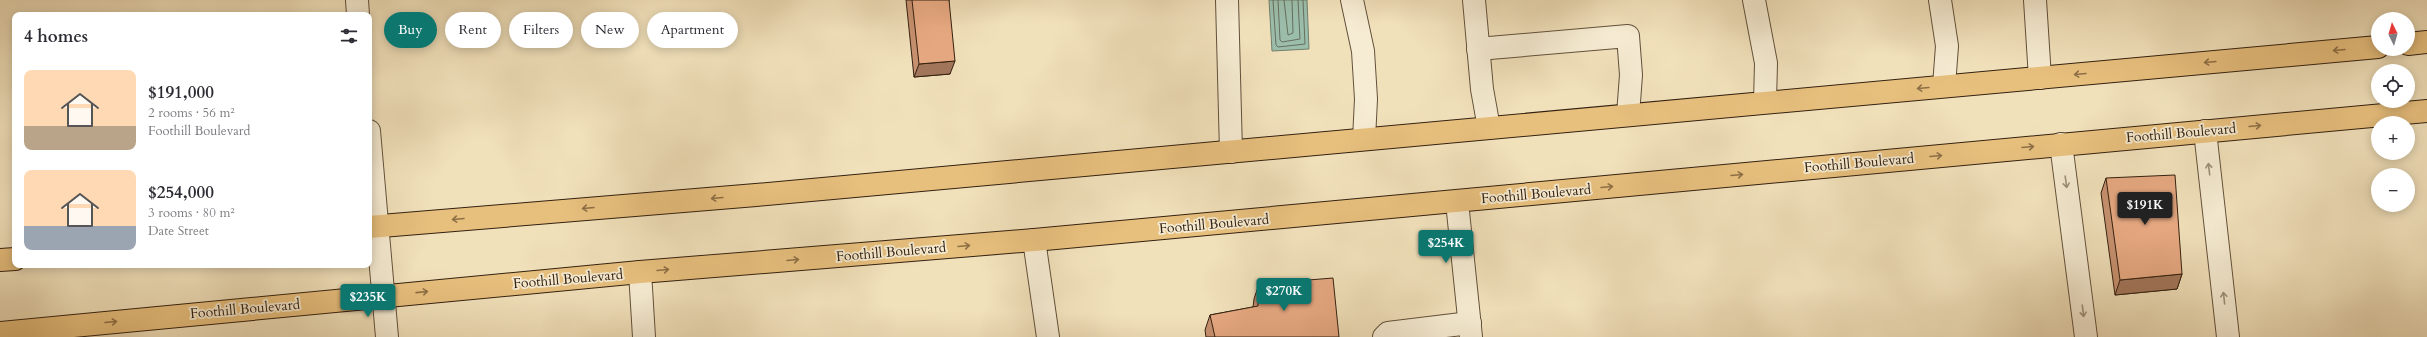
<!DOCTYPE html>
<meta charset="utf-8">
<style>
:root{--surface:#fff;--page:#f2f2f3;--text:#2b2b33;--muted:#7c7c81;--accent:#0f766e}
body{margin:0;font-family:Cardo,serif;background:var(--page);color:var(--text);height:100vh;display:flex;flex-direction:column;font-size:15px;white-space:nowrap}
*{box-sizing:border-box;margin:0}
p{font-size:13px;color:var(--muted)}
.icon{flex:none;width:22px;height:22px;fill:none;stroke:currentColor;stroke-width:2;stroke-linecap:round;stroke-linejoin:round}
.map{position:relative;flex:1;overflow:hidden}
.side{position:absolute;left:12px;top:12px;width:360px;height:256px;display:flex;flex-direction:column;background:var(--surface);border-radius:8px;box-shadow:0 2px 10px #0003}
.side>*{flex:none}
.hud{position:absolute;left:384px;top:12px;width:380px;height:36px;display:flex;gap:8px}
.needle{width:26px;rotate:355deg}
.fabs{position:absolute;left:2371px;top:12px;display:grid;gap:8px}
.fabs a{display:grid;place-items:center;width:44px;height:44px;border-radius:50%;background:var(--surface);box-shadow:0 2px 10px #0003;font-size:20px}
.price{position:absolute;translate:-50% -34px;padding:0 9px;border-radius:4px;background:var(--accent);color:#fff;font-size:13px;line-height:26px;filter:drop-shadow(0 1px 2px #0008)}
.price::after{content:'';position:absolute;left:50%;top:24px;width:12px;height:9px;margin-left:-6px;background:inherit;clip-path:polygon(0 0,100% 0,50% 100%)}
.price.selected{background:#222;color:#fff}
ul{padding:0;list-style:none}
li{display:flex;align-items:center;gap:12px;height:100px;padding:0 12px}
li span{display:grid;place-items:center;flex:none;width:112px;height:80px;border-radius:8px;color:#555}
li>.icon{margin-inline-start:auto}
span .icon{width:48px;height:48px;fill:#fffc;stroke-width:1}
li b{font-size:17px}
h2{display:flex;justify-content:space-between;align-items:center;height:48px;padding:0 12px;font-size:17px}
.chip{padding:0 14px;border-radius:18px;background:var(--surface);box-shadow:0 2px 10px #0003;font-size:14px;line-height:36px}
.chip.selected{background:var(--accent);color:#fff}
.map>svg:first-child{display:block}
.water{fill:#9bbeab;stroke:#717f6d}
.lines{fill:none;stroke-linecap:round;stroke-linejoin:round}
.shore{stroke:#676f5e;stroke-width:1}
.minor-casing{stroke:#62503b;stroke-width:24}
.major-casing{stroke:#332010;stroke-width:24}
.minor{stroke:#f6ecd3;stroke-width:22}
.major{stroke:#e8c07e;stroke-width:22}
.wall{fill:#c79170;stroke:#332010}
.shaded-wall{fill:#a2765b;stroke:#332010}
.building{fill:#e7a982;stroke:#332010}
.oneway{stroke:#8e7047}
.oneway2{stroke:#9e907b}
.labels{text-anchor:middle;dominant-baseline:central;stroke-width:3.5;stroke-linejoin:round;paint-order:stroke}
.street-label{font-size:14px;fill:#332010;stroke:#f6ecd3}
</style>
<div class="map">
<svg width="2427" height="337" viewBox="0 0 2427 337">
<rect width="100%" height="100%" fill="#f1e1bb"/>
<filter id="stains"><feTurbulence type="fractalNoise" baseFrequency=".005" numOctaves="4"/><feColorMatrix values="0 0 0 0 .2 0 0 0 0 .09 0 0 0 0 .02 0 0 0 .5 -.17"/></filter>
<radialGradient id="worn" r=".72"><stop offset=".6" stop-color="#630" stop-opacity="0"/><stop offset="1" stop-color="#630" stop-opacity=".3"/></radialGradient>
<polygon class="water" points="1269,0 1307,0 1309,49 1272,51"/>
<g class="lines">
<g class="shore">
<polyline points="1273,0 1276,45 1278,47 1305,44 1303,0"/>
<polyline points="1278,0 1280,40 1282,42 1300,39 1298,0"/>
<polyline points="1284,0 1288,35 1293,33 1292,0"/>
</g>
<g class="minor-casing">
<g id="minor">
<polyline points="357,0 358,15"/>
<polyline points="1227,0 1231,152"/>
<polyline points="1352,0 1363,51 1366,99 1364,139"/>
<polyline points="1474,0 1482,89 1489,128"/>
<polyline points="1754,0 1766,63 1765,102"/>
<polyline points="1940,0 1947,46 1944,86"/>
<polyline points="2035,0 2040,78"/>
<polyline points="1478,49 1628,36 1631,75 1628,115"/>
<polyline points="369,131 387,337"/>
<polyline points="2205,131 2228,337"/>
<polyline points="2061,144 2086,337"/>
<polyline points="1457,202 1471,337"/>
<polyline points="1034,240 1048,337"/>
<polyline points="640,272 644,337"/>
<polyline points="1384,337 1388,333 1470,323"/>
</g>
</g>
<g class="major-casing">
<g id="major">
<polyline points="2408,44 2427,42"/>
<polyline points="369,227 756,195 2378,47"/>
<polyline points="0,260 15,259"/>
<polyline points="0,333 640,272 1034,240 2427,111"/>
</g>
</g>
<use href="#minor" class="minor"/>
<use href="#major" class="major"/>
</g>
<g class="wall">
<polygon points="906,0 949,0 950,74 914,77"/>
<polygon points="2106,178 2182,274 2177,289 2115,295 2101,193"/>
<polygon points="1259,284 1339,337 1206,337 1205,330 1210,315 1253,307 1254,299"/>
</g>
<g class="shaded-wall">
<polygon points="955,61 950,74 914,77 919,64"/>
<polygon points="2182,274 2177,289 2115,295 2120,280"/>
</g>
<g class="building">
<polygon points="912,0 949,0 955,61 919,64"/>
<polygon points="2175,175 2182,274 2120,280 2106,178"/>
<polygon points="1333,278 1339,337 1215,337 1210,315 1258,306 1259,284"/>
</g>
<defs><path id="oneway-shaft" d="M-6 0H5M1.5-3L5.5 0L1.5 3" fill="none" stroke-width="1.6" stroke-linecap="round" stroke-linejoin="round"/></defs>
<g class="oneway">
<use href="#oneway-shaft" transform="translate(2339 50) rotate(175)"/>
<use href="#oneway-shaft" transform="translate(2210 62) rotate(175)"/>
<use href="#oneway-shaft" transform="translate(2080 74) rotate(175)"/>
<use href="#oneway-shaft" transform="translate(1923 88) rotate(175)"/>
<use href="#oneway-shaft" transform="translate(2255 126) rotate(-5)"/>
<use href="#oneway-shaft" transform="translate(2028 147) rotate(-5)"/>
<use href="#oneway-shaft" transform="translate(1936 156) rotate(-5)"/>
<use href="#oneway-shaft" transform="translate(1737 175) rotate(-5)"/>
<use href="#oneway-shaft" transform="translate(1607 187) rotate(-5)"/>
<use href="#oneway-shaft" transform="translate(717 198) rotate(175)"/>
<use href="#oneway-shaft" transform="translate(588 208) rotate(175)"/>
<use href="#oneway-shaft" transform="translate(458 219) rotate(175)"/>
<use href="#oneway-shaft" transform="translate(964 246) rotate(-5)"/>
<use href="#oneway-shaft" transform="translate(793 260) rotate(-5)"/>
<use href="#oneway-shaft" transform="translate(663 270) rotate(-5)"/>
<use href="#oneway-shaft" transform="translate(422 292) rotate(-6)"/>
<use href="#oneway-shaft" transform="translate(111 322) rotate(-5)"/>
</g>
<g class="oneway2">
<use href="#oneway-shaft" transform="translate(2209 169) rotate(-97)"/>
<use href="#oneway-shaft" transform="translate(2066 182) rotate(82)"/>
<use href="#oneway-shaft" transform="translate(2224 298) rotate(-96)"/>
<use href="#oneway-shaft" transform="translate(2083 311) rotate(83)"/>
</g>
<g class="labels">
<g class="street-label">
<text transform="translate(2181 133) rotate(-5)">Foothill Boulevard</text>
<text transform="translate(1859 163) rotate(-5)">Foothill Boulevard</text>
<text transform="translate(1536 194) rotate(-5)">Foothill Boulevard</text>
<text transform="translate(1214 224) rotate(-5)">Foothill Boulevard</text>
<text transform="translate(891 252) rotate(-5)">Foothill Boulevard</text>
<text transform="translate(568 279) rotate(-5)">Foothill Boulevard</text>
<text transform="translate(245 309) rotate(-5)">Foothill Boulevard</text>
</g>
</g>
<rect width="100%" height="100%" filter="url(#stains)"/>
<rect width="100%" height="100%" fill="url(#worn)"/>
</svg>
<div class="fabs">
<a><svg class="needle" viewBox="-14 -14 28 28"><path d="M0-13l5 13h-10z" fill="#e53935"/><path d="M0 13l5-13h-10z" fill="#7c7c81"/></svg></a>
<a><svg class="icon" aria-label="locate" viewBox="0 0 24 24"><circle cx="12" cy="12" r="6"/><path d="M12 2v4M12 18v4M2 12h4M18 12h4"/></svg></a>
<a>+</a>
<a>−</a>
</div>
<b class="price selected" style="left:2145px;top:226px">$191K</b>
<b class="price" style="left:1446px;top:264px">$254K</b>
<b class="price" style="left:1284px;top:312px">$270K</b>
<b class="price" style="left:368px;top:318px">$235K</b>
<div class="hud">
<a class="chip selected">Buy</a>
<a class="chip">Rent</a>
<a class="chip">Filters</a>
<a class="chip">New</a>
<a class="chip">Apartment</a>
</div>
<section class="side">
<h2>4 homes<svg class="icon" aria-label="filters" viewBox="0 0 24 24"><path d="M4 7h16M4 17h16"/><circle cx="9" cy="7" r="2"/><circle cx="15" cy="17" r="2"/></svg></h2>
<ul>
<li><span style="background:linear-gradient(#ffd9b3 70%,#b9a48a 0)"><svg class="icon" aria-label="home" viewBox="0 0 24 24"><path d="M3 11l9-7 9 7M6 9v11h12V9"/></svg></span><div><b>$191,000</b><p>2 rooms · 56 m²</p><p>Foothill Boulevard</p></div></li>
<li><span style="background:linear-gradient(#ffd9b3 70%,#9aa5b1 0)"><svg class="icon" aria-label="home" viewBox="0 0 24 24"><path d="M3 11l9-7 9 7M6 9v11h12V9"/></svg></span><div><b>$254,000</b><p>3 rooms · 80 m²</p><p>Date Street</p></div></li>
</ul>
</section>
</div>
